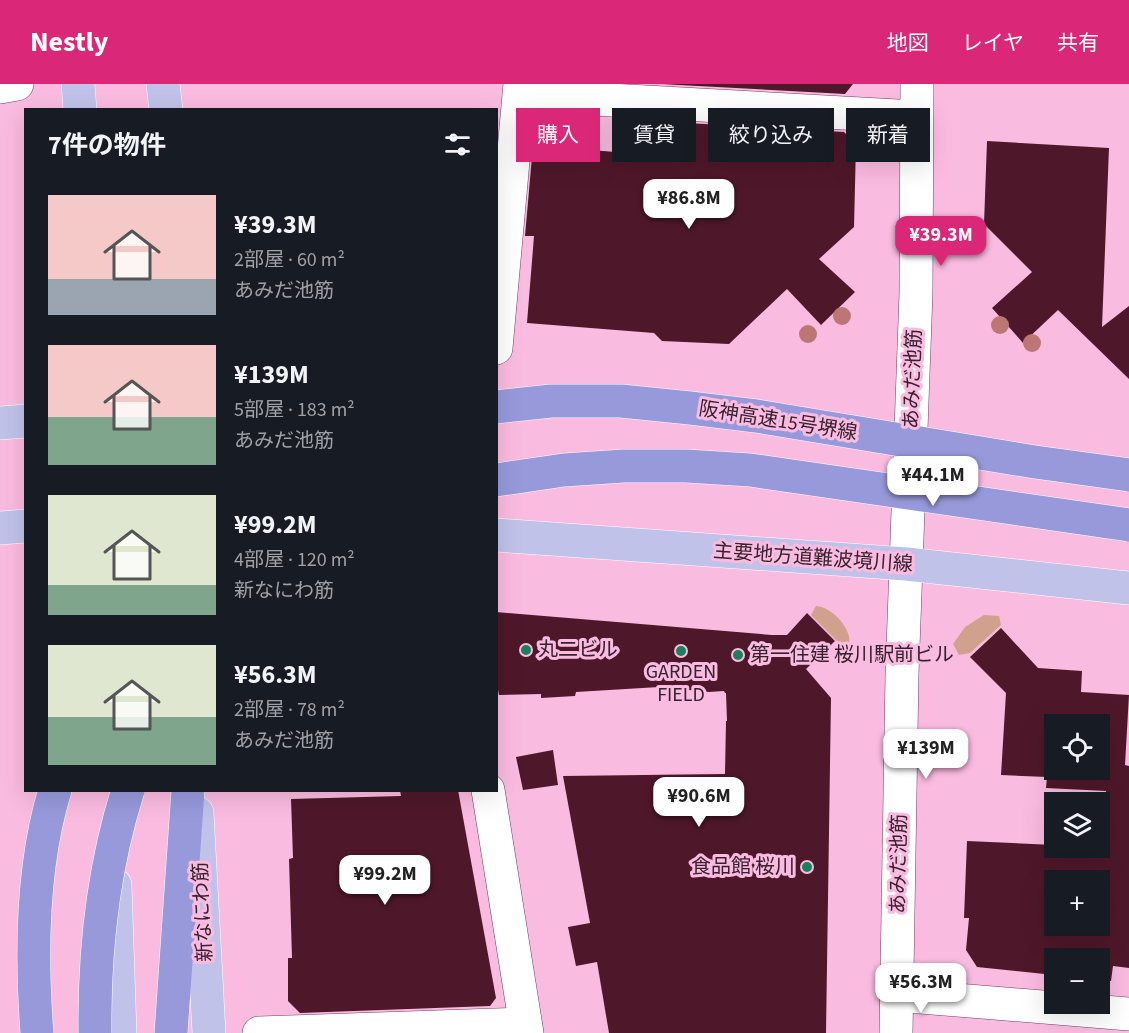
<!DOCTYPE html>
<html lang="ja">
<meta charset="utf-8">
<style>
:root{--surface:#171b24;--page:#242831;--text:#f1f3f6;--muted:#9ea1a6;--accent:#db2777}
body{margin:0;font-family:"Source Sans 3","Noto Sans JP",sans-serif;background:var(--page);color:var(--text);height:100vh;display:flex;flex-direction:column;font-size:22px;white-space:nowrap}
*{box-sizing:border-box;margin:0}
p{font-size:20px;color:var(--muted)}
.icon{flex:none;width:33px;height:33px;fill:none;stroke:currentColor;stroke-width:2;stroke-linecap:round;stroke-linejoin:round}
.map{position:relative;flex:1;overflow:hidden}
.drawer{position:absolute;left:24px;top:24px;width:474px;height:684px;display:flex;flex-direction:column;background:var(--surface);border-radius:0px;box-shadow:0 6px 24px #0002}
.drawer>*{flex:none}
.guide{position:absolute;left:516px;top:24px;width:522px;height:54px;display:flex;gap:12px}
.controls{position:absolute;left:1044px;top:630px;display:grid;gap:12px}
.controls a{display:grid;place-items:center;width:66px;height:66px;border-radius:0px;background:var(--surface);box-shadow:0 6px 24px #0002;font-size:30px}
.price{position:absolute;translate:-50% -51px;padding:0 14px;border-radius:12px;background:#fff;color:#222;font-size:20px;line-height:39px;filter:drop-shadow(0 2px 3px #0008)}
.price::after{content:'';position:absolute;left:50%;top:36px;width:18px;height:14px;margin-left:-9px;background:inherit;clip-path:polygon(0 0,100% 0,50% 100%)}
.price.active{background:var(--accent);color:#fff}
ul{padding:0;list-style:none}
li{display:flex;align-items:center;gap:18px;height:150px;padding:0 24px}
li span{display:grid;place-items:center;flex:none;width:168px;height:120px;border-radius:0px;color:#555}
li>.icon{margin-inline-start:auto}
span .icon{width:72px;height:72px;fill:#fffc;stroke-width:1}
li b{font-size:26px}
h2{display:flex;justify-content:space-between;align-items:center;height:72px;padding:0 24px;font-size:26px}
.pill{padding:0 21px;border-radius:0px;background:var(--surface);box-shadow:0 6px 24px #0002;font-size:21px;line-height:54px}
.pill.active{background:var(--accent);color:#fff}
header{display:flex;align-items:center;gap:36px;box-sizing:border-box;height:84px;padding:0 30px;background:var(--accent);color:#fff}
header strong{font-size:28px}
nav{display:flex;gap:33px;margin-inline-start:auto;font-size:21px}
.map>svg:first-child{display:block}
.green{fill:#d1a18d}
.building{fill:#4f182a;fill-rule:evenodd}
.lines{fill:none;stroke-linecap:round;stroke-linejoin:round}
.street-casing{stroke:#743f60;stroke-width:34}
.secondary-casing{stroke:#743f60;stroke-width:34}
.primary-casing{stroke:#fff;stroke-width:34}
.highway-casing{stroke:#fff;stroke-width:34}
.street{stroke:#fff;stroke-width:33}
.secondary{stroke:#fff;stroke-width:33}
.primary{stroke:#c1c2e9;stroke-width:33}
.highway{stroke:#9899db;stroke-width:33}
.highway-bridge-casing{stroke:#fff;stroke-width:34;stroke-linecap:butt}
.highway-bridge{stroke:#9899db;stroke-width:33}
.tree{fill:#bc7774}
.poi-dot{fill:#18805a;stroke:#fabbe0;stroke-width:2}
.labels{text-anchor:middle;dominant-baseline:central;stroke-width:6;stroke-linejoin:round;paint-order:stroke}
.street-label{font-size:20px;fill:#38212f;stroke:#fabbe0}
.poi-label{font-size:20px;fill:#38212f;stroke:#fabbe0;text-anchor:start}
</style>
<header>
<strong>Nestly</strong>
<nav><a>地図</a><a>レイヤ</a><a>共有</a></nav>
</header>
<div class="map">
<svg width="1129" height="949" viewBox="0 0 1129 949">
<rect width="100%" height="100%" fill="#fabbe0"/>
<g class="green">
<path d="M816,522C832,523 853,545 849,562L840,560L811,531Z"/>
<polygon points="984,531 999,532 1001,541 970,569 959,571 953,560 965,543"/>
</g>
<g class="building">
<polygon points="660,0 853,0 845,10"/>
<polygon points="653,37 844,48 856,60 854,143 819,175 855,208 821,241 787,205 729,260 662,257 654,249 527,239 534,152 525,152 533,61 650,71"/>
<polygon points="987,57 1109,64 1102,243 1129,222 1129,295 1058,226 1023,259 992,224 1032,188 984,140"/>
<polygon points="496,528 772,551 787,551 807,529 835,557 806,585 831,614 826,949 609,949 597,878 576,882 568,843 590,839 563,692 725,690 726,637 727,637 726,609 725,609 724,607 709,608 659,603 576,608 575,612 541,614 541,610 499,611 496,595"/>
<path d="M1001,544L1038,584L1082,587L1081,608L1129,611L1125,681L1129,682V884L1113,882L1111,897L1100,896V874H1054V891L977,883L966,866L969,834H964L967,757L1054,761V764H1100L1106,707L1046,704L1047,693L1001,691L1006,609L970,573ZM1054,640H1100V686H1054ZM1054,796H1100V842H1054Z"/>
<polygon points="553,666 558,701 523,706 516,673"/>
<polygon points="400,706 458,706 496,914 490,922 300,929 288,917 288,874 292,874 289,775 293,774 291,715 401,712"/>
</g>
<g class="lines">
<g class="street-casing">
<g id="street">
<polyline points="0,3 17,0"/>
<polyline points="520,11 916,33"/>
<polyline points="488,706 527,949"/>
<polyline points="259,949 525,940"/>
</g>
</g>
<g class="secondary-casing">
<g id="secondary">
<polyline points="496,264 520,0"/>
<polyline points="896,911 1129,930"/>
<polyline points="896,949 902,591 916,209 917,0"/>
</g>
</g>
<g class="primary-casing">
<g id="primary">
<polyline points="78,0 80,26"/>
<polyline points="163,0 166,26"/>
<polyline points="0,339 26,337"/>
<polyline points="0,444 26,442"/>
<polyline points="496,451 906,480 1129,504"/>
<polyline points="197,729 209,949"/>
<polyline points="115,801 120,949"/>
</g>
</g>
<g class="highway-casing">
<g id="highway">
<path d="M37,949C31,872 32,781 55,706"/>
<polyline points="171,949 188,706"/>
</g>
</g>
<use href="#street" class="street"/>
<use href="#secondary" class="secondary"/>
<use href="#primary" class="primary"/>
<use href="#highway" class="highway"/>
<g class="highway-bridge-casing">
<g id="highway-bridge">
<polyline points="496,323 551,317 621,317 690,324 756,332 1035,378 1129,391"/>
<polyline points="496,396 564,386 624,382 686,382 750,386 1129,441"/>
<path d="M95,949C94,867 103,785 128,706"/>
</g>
</g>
<use href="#highway-bridge" class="highway-bridge"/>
</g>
<g class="tree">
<circle cx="842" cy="232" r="9"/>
<circle cx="1000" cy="241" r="9"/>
<circle cx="808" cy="250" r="9"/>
<circle cx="1032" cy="259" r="9"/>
</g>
<g class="poi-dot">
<circle cx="526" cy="566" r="6"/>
<circle cx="681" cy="567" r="6"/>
<circle cx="738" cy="571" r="6"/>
<circle cx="807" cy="783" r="6"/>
</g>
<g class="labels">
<g class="street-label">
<text transform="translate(913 295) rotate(-88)">あみだ池筋</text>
<text transform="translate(778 337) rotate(9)">阪神高速15号堺線</text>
<text transform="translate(813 474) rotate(4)">主要地方道難波境川線</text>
<text transform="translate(899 780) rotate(-89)">あみだ池筋</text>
<text transform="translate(203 828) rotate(-93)">新なにわ筋</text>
</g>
<g class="poi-label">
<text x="538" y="566">丸二ビル</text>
<text x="750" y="571">第一住建 桜川駅前ビル</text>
<text x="681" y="588" text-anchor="middle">GARDEN<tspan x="681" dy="23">FIELD</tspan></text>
<text x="795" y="783" text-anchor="end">食品館 桜川</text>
</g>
</g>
</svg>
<div class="controls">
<a><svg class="icon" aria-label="locate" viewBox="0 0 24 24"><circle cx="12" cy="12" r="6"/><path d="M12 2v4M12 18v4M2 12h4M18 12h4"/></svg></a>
<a><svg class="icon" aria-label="layers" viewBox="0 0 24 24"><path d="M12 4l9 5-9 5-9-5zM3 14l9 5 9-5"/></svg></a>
<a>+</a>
<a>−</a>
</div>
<b class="price" style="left:689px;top:146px">¥86.8M</b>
<b class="price active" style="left:941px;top:183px">¥39.3M</b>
<b class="price" style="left:933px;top:423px">¥44.1M</b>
<b class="price" style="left:926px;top:696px">¥139M</b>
<b class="price" style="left:699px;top:744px">¥90.6M</b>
<b class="price" style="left:385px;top:822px">¥99.2M</b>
<b class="price" style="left:921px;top:930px">¥56.3M</b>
<div class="guide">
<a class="pill active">購入</a>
<a class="pill">賃貸</a>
<a class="pill">絞り込み</a>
<a class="pill">新着</a>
</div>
<section class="drawer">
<h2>7件の物件<svg class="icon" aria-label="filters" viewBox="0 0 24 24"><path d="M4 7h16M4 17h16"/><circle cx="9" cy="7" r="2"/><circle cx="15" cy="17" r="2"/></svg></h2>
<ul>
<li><span style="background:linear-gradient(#f6c9c9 70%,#9aa5b1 0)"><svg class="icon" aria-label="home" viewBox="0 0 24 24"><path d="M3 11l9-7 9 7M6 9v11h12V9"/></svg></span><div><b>¥39.3M</b><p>2部屋 · 60 m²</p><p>あみだ池筋</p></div></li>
<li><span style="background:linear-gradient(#f6c9c9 60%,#7fa58c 0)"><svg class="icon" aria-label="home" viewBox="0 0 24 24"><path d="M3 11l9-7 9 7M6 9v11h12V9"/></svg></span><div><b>¥139M</b><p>5部屋 · 183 m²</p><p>あみだ池筋</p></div></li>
<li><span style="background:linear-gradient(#dfe7d0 75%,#7fa58c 0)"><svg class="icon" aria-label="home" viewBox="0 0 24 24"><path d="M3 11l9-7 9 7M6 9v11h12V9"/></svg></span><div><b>¥99.2M</b><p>4部屋 · 120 m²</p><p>新なにわ筋</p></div></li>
<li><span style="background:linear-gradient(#dfe7d0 60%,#7fa58c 0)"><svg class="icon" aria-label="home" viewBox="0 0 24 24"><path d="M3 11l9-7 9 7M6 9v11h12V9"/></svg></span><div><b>¥56.3M</b><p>2部屋 · 78 m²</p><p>あみだ池筋</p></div></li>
</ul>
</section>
</div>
